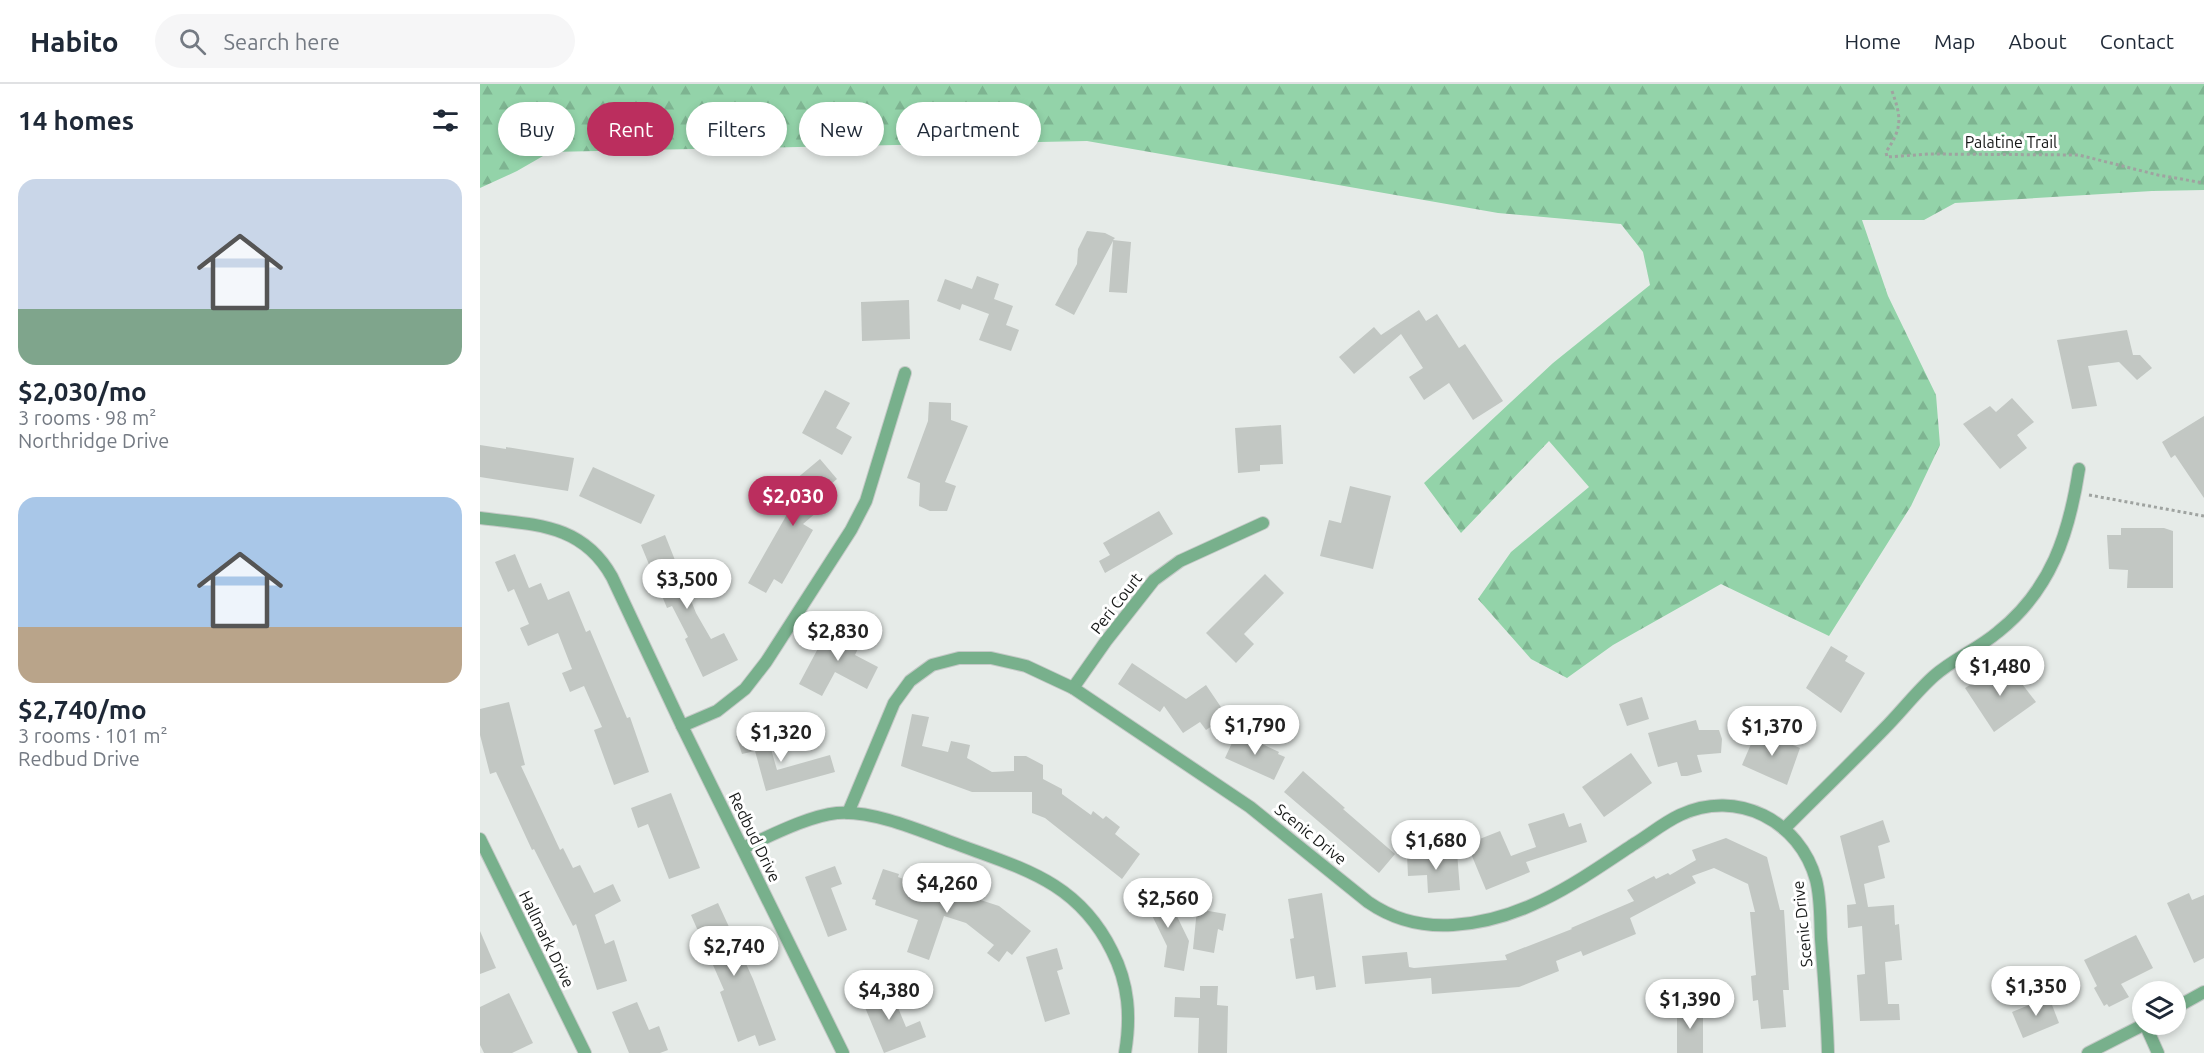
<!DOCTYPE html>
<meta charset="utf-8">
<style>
:root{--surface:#fff;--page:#f6f6f7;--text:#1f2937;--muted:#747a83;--line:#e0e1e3;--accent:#bb2e5e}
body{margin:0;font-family:Ubuntu,sans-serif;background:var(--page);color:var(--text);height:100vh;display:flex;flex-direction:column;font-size:22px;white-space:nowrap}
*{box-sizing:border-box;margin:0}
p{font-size:20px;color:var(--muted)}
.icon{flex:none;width:33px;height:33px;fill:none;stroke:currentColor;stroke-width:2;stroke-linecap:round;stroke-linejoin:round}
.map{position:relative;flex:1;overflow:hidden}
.drawer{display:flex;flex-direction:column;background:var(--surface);width:480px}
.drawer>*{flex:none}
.guide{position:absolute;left:18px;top:18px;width:570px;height:54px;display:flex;gap:12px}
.buttons{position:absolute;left:1652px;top:897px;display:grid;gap:12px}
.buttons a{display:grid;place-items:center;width:54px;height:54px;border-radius:50%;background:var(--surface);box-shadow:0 3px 9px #0003;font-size:30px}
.price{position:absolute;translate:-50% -51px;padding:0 14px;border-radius:21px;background:#fff;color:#222;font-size:20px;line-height:39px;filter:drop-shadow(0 2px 3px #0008)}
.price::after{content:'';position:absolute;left:50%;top:36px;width:18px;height:14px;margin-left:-9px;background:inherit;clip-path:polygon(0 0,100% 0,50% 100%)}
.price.on{background:var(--accent);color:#fff}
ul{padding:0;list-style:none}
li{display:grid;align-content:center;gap:12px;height:318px;padding:0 18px}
li span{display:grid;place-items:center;height:186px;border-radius:18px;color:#555}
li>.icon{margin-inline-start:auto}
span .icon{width:108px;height:108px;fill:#fffc;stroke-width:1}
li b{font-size:26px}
h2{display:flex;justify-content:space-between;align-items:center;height:72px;padding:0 18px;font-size:26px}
.chip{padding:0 21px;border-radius:27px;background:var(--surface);box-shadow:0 3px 9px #0003;font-size:21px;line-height:54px}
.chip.on{background:var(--accent);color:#fff}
header{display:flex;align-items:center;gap:36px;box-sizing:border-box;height:84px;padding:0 30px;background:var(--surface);border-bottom:2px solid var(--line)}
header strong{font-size:28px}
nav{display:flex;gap:33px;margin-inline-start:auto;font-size:21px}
.search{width:420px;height:54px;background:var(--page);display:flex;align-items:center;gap:15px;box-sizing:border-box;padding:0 21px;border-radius:33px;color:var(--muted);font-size:22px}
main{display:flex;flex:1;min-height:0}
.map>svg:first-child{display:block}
.forest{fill:url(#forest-firs)}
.building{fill:#c2c7c3}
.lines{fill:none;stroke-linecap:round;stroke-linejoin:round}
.street-casing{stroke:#c5c9c7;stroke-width:14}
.path{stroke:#9fa3a0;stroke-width:3;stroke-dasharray:3 3;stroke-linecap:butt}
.street{stroke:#78b08c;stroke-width:12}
.labels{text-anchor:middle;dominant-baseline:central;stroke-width:6;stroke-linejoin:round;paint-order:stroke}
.street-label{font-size:16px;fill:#161817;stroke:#fff}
</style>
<header>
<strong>Habito</strong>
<div class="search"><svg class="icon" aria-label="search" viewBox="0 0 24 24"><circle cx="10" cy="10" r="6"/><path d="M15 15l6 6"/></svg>Search here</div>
<nav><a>Home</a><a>Map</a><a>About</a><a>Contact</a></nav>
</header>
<main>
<section class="drawer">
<h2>14 homes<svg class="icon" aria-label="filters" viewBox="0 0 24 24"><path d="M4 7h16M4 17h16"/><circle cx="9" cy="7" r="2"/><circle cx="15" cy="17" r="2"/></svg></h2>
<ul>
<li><span style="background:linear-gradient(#c9d6e8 70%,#7fa58c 0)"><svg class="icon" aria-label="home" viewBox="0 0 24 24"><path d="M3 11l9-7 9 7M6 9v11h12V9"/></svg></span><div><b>$2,030/mo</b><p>3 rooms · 98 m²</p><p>Northridge Drive</p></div></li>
<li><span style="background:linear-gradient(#a9c7e8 70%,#b9a48a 0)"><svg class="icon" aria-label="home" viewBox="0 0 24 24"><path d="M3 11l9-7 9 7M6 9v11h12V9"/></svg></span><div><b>$2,740/mo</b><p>3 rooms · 101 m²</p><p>Redbud Drive</p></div></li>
</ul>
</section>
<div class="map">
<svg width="1724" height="969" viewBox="0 0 1724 969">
<defs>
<pattern id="forest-firs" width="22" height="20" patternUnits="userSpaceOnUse" patternTransform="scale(1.5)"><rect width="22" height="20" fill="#93d3a9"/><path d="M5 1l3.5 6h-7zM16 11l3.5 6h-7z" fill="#7eb491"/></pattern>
</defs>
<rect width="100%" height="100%" fill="#e6ebe8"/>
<polygon class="forest" points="0,0 1724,0 1724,106 1672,107 1475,119 1444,136 1382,136 1408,212 1456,311 1460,361 1431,422 1349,552 1241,500 1133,561 1087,594 1051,575 998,515 1031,468 1109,403 1069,357 981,449 944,399 1073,279 1170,201 1163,168 1141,140 1018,129 607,57 70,68 37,87 0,104"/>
<g class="building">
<polygon points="607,147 625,149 635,154 633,156 651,158 647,209 629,208 633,157 594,231 575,221 597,180 598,165"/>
<polygon points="497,192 519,200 514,215 533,222 526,241 539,246 531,267 499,256 509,230 482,220 480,226 457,217 465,195 492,205"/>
<polygon points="429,216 430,255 382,257 381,218"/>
<polygon points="939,226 946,237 957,230 979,264 985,260 1023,317 993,336 969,299 944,316 929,293 943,284 921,250 874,290 859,273 894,243 901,251"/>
<polygon points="1647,246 1653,271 1660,271 1672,284 1657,296 1639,278 1608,282 1617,322 1592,325 1577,256"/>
<polygon points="345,306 370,319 356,344 372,353 362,371 322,349"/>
<polygon points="1532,314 1554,338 1537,351 1547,364 1520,385 1483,340 1510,322 1516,328"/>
<polygon points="449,318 471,319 471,336 488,342 465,398 476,402 467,427 450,427 439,422 440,399 427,394 448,337"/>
<polygon points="1724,332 1724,414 1695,371 1691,374 1682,358"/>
<polygon points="801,341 803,380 780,381 780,387 758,389 755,344"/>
<polygon points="0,361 26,365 26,363 94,374 88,407 0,393"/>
<polygon points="340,375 357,395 336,413 344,422 323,440 333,446 302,500 294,495 286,509 268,499 314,418 304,405"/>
<polygon points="113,383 175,411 161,440 99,412"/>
<polygon points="870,402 911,412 893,485 840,472 849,436 861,439"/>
<polygon points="679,427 693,450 625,489 619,477 630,471 623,459"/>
<polygon points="1641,444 1684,444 1693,447 1693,504 1647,504 1648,486 1629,485 1627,451 1641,451"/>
<polygon points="185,451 216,529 231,555 244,549 258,576 223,593 205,555 208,553 192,522 187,524 161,461"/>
<polygon points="35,470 49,504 61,499 68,516 89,507 106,548 110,546 147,634 150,633 169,688 134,701 114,646 122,643 104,602 90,608 82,589 92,585 78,549 48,562 40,544 49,540 34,505 28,508 15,478"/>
<polygon points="785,490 804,509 764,550 774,560 756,579 726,549"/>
<polygon points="351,540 382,556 375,571 398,583 387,605 355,588 342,612 319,600"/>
<polygon points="1351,562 1368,572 1365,577 1385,589 1361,629 1326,604"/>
<polygon points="652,579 706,615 726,601 747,632 726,646 720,638 703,649 684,622 680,628 638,600"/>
<polygon points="1526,579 1556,618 1514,648 1485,604"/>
<polygon points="1162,613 1169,635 1147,642 1139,620"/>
<polygon points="29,618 45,681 41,682 80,766 83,764 93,784 100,781 114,809 133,800 141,817 115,831 125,860 134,856 147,897 117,906 96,840 93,842 54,765 52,766 16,688 10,690 0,651 0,625"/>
<polygon points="432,630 449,633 442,662 468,668 471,657 490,661 487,674 512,688 534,687 534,672 546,672 563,681 563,695 582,705 582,710 611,731 613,727 623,735 626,732 640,743 635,750 660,770 642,795 565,734 552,729 552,708 492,708 421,682"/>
<polygon points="1216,636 1219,646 1239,646 1242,655 1241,669 1217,671 1222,688 1207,692 1201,692 1197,678 1178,683 1168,649"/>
<polygon points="285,644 297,686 350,671 355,688 286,707 275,667 262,670 256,652"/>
<polygon points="1277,646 1320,664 1307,701 1262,681"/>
<polygon points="757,648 799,668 798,670 805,673 794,696 745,674"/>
<polygon points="1151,669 1172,699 1124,733 1102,703"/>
<polygon points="823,687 865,724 863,725 915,770 899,789 804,708"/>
<polygon points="191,709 220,784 189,795 168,740 158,744 151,724"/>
<polygon points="1084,729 1089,743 1101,739 1107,758 1046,778 1050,788 1006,806 987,760 1020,747 1031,772 1056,763 1048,740"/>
<polygon points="1403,736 1410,758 1398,762 1405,794 1384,800 1388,823 1414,821 1415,841 1419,840 1422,876 1405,878 1408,920 1419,920 1420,936 1380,937 1377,891 1385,890 1382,842 1368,844 1367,821 1376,820 1360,752"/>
<polygon points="1246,754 1287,773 1300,826 1304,826 1309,906 1303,906 1306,943 1281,945 1278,916 1273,917 1271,892 1276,891 1270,828 1275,828 1268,800 1234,784 1212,792 1216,799 1150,834 1156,850 1103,872 1101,867 1076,877 1079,887 1039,903 952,910 951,894 885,900 882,872 927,868 929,883 934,884 1027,876 1025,871 1092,845 1091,844 1154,817 1147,806 1174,792 1176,795 1188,789 1190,791 1216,776 1212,766"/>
<polygon points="977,768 980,806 948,809 947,791 928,792 927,771"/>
<polygon points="355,782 362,800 351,804 367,846 348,853 325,793"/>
<polygon points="403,785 419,790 418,793 455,806 460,793 476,798 473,807 519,822 551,847 532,871 527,867 519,878 507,869 514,861 486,839 464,832 449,876 427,868 438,836 395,821 396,816 392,815"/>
<polygon points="677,802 685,818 689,816 709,857 704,887 684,883 687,862 661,809"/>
<polygon points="842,809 856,903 836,906 834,892 816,895 810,855 814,854 808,815"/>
<polygon points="1709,809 1712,816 1724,811 1724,874 1714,879 1687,819"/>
<polygon points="238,819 273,895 296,956 279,962 275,951 258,958 240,908 244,906 211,831"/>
<polygon points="717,825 746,830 743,847 738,845 734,869 713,865"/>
<polygon points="0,847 16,884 0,890"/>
<polygon points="1656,851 1673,884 1641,900 1649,913 1629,923 1627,920 1624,922 1614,904 1617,902 1604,876"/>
<polygon points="577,864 583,885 577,887 590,930 565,938 546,873"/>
<polygon points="398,901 405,918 414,914 426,943 440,937 446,953 404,969 379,909"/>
<polygon points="720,902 738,902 737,921 748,922 747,969 718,969 719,934 694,933 695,913 720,914"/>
<polygon points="29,909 53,959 32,969 4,969 0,961 0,923"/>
<polygon points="1569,913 1579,939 1543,954 1532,928"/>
<polygon points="157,918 169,946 179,942 188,966 180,969 149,969 132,928"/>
<rect x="1197" y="923" width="26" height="46"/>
</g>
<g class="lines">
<g class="street-casing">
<g id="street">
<path d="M0,434C54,441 102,439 132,493L202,642L363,969"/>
<polyline points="593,604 626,557 674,496 700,477 783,439"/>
<polyline points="202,642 237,627 265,605 286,578 371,446 386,417 425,289"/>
<path d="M368,729L414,619L430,597L452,581L479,574H511L546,582L593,604L770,723L888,818C914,836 941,843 973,841C1043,837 1097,798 1154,760C1169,751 1183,739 1200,731C1257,704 1320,737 1336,796C1341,815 1340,836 1341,855C1344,893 1347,931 1348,969"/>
<path d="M1304,745C1337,712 1371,679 1404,645C1421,628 1436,608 1454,592C1473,575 1498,565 1518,548C1571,506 1589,450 1599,385"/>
<polyline points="0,755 105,969"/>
<path d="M263,764C290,752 328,732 357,729C392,726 439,746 471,758C540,784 597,796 632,867C649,900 651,933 645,969"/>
<polyline points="1695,924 1724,908"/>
<polyline points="1665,940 1678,969"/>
<polyline points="1608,969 1665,940"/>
</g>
</g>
<g class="path">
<path d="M1412,7C1422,35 1422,44 1406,68L1407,73L1449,70L1599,71L1678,91L1724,99"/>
<polyline points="1609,411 1724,432"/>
</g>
<use href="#street" class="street"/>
</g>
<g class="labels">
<g class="street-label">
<text x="1531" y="58">Palatine Trail</text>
<text transform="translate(636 519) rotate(-52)">Peri Court</text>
<text transform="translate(831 750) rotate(39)">Scenic Drive</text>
<text transform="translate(275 753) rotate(64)">Redbud Drive</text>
<text transform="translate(1322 840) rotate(-96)">Scenic Drive</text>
<text transform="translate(67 855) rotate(64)">Hallmark Drive</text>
</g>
</g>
</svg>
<div class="buttons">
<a><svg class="icon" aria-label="layers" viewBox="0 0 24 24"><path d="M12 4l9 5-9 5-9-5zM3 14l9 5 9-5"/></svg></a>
</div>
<b class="price on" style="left:313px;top:443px">$2,030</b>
<b class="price" style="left:207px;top:526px">$3,500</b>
<b class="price" style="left:358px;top:578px">$2,830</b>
<b class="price" style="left:1520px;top:613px">$1,480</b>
<b class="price" style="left:775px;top:672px">$1,790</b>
<b class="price" style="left:1292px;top:673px">$1,370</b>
<b class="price" style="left:301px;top:679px">$1,320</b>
<b class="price" style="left:956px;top:787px">$1,680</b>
<b class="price" style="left:467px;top:830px">$4,260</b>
<b class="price" style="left:688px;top:845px">$2,560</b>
<b class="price" style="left:254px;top:893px">$2,740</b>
<b class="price" style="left:1556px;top:933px">$1,350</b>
<b class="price" style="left:409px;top:937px">$4,380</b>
<b class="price" style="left:1210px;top:946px">$1,390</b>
<div class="guide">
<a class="chip">Buy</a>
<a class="chip on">Rent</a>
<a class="chip">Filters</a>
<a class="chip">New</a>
<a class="chip">Apartment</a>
</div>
</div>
</main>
